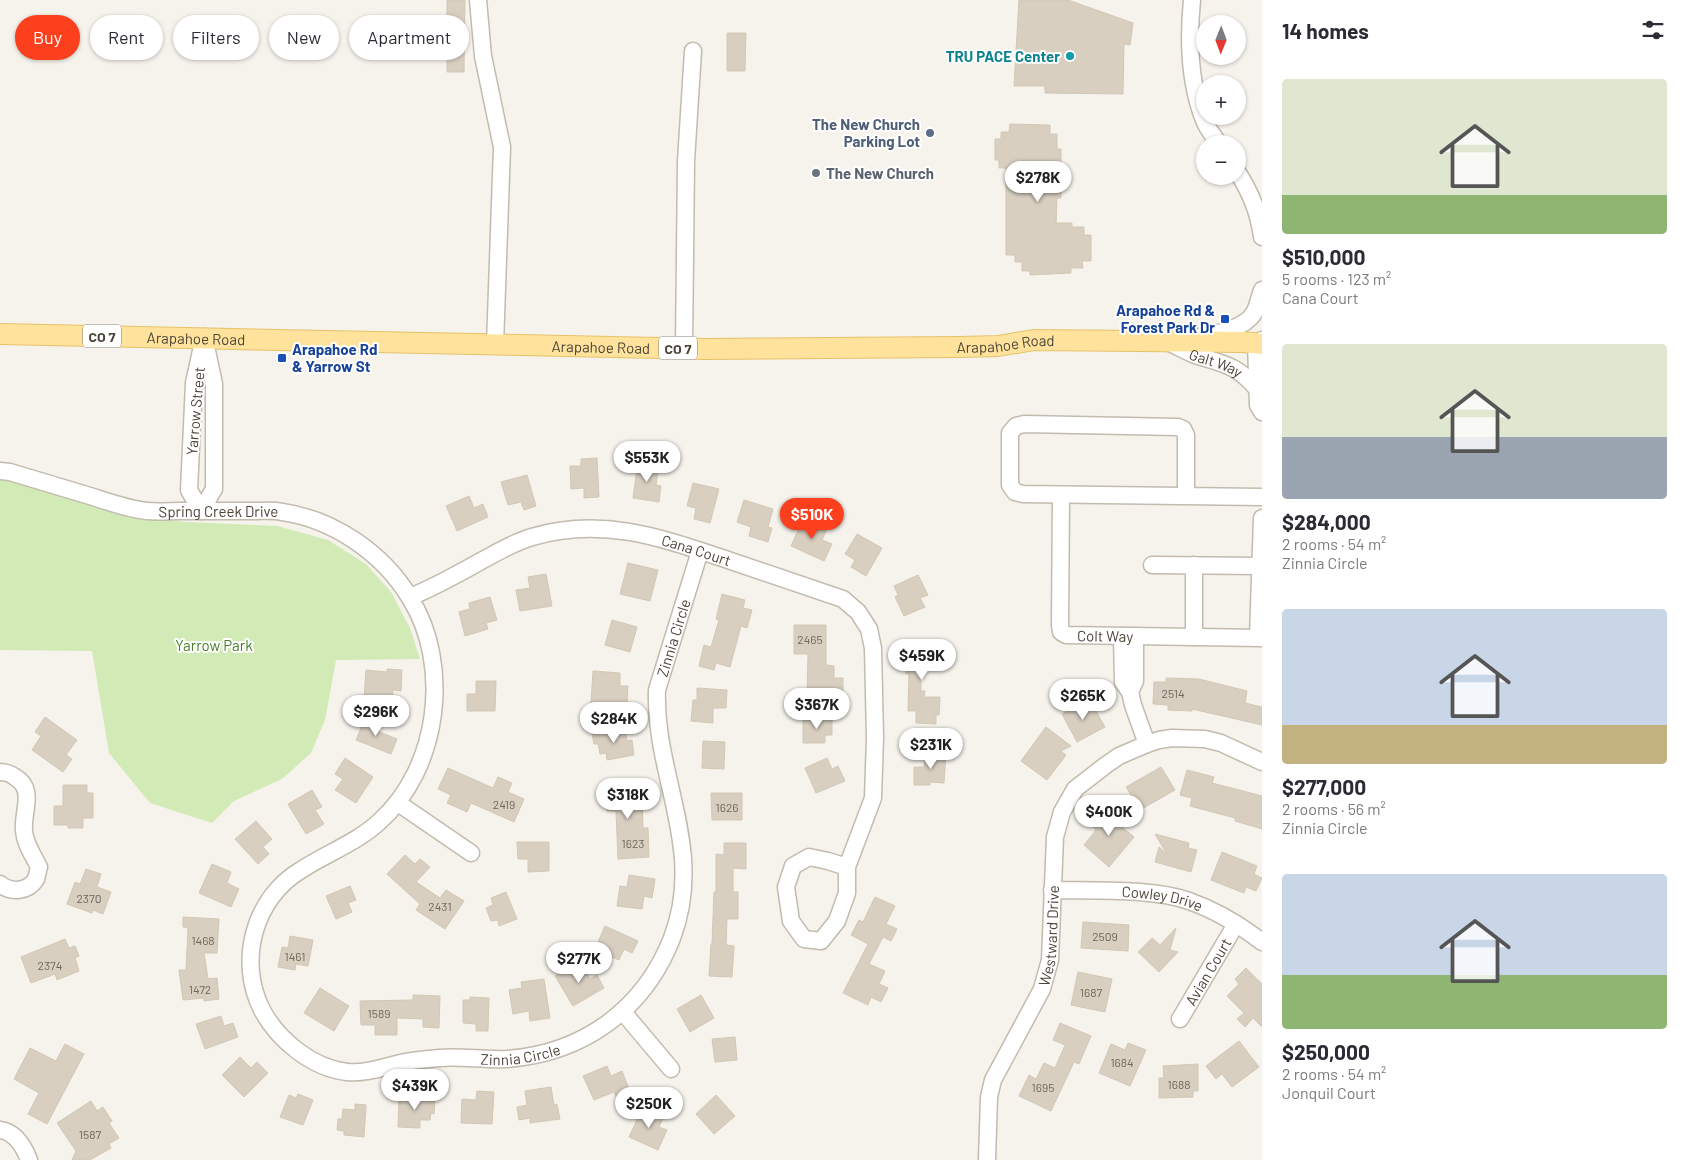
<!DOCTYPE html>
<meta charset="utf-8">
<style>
:root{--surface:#fff;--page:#f7f7f7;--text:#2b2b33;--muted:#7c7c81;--accent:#fc3f1d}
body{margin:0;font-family:Barlow,sans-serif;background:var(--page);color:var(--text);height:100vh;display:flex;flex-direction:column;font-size:19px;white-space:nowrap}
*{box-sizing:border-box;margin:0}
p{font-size:16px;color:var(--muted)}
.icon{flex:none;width:28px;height:28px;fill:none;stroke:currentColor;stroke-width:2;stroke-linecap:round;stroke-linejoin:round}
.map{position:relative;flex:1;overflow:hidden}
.details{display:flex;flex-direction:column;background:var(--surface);width:425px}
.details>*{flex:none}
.banner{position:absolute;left:15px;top:15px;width:475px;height:45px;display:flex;gap:10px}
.needle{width:32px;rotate:181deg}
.buttons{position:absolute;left:1196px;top:15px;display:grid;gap:10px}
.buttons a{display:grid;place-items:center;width:50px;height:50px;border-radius:50%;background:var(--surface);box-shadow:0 1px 4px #0004;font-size:25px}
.price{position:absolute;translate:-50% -42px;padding:0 11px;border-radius:18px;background:#fff;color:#222;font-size:16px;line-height:32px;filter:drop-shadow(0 1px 2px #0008)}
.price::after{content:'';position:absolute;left:50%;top:30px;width:15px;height:11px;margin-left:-8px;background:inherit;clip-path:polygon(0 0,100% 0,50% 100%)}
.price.active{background:var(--accent);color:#fff}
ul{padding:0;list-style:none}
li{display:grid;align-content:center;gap:10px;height:265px;padding:0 20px}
li span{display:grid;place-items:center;height:155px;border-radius:5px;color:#555}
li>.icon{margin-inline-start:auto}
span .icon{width:90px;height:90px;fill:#fffc;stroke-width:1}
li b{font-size:21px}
h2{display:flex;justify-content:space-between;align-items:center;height:60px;padding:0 20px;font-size:21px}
.tag{padding:0 18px;border-radius:22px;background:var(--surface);box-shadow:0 1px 4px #0004;font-size:18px;line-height:45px}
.tag.active{background:var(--accent);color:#fff}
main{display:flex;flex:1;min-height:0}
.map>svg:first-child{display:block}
.green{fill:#d2eab5}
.building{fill:#d8cfc1;stroke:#d3c7b4}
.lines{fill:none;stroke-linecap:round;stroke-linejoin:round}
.minor-casing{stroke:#c2bbae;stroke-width:19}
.major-casing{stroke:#e6c16a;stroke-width:22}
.minor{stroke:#fff;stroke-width:16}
.major{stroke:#ffe39c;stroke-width:20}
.culture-dot{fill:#0f9aa8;stroke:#fff;stroke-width:2}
.service-dot{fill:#5c6f8a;stroke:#fff;stroke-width:2}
.worship-dot{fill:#6b7280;stroke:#fff;stroke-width:2}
.transit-dot{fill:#1a4fb4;stroke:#fff;stroke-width:2}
.labels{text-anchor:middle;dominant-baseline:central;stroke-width:4;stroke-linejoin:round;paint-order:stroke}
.number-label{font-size:12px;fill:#6e675b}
.shield{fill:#fff;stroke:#817c74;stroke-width:1}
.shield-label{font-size:14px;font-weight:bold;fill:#4b4439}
.culture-label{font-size:15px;font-weight:bold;fill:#0d838f;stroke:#fff;text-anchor:end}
.service-label{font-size:15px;font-weight:bold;fill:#4e5e75;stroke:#fff;text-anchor:end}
.worship-label{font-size:15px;font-weight:bold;fill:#5b616d;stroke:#fff;text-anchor:start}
.transit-label{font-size:15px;font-weight:bold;fill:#164399;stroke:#fff;text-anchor:end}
.street-label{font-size:15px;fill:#4b4439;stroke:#fff}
.park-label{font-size:15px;fill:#4a7f2a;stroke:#fff}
</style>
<main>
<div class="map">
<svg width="1262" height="1160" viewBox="0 0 1262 1160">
<rect width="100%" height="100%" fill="#f6f3ec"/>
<polygon class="green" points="0,479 15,480 132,516 186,522 277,526 328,540 366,564 391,592 410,628 420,659 336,660 325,720 311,753 282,779 234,801 212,823 150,803 109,753 92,651 0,650"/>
<g class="building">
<polygon points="447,0 465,0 464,72 447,72"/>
<polygon points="1019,0 1068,0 1133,23 1130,45 1124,44 1123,94 1045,93 1045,86 1014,86"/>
<polygon points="727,33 746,33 745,71 727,71"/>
<polygon points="1010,124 1050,125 1050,134 1057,134 1057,149 1061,149 1061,198 1057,198 1056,223 1072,223 1072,227 1084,227 1084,235 1091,235 1091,261 1082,261 1083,268 1071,268 1071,273 1030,275 1030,271 1022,271 1022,262 1015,262 1015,255 1006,255 1006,168 999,168 999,160 995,160 995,139 1001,139 1001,132 1009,132"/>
<polygon points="597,458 599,497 584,498 584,488 571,489 570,466 581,466 581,459"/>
<polygon points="638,461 652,463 651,470 658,471 656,485 661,486 659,502 633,498"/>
<polygon points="527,475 536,506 524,510 521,502 508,505 501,482"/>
<polygon points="693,483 719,489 710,523 694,519 696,508 687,506"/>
<polygon points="469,496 474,508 483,504 488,517 457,531 446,506"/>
<polygon points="744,500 773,509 768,527 772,528 768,542 749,536 751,527 737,522"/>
<polygon points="804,517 827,528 822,540 832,544 824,561 791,546"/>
<polygon points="857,534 882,548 866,576 851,567 855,560 845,554"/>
<polygon points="628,563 658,570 650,601 620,594"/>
<polygon points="546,574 552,606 520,611 516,590 530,588 528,577"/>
<polygon points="918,575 928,595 920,598 925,607 904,616 895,597 898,595 894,586"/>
<polygon points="722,594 745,600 743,608 752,610 747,628 741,626 730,667 716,663 714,670 699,666 704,645 711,647 719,620 716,619"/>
<polygon points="490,597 497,620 486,623 488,629 465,636 459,612 470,609 469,603"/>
<polygon points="612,620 637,627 630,652 605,645"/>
<polygon points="794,625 826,625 826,665 834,666 834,678 843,678 843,700 826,700 826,693 807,693 808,654 794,654"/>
<polygon points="915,640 937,640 937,670 921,670 921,691 925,691 924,697 940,697 939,715 936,715 936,724 916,723 916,711 908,711 909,674 906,674 906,653 915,653"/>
<polygon points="387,669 402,670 401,691 393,690 392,701 364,699 366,670 387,672"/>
<polygon points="593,671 620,673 620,686 628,686 627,704 591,703"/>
<polygon points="1166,678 1199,679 1247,691 1245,703 1262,707 1262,725 1192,709 1192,711 1168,710 1168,705 1153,704 1154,682 1166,682"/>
<polygon points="476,681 496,681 495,711 467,711 467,694 476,694"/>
<polygon points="697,688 727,690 726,708 713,708 713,723 691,721 693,700 697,700"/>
<polygon points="1089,699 1105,727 1077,742 1062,714"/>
<polygon points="45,717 77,740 66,755 72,759 63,772 32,750 41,736 35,732"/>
<polygon points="372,717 381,721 377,731 397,739 391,754 356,740 363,723 368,725"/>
<polygon points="803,718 832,718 832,735 825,735 825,743 803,743"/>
<polygon points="1046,727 1071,746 1061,751 1066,755 1047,780 1021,761"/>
<polygon points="625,728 627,741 632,740 634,755 607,760 606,753 600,754 598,744 594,744 592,734"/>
<polygon points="703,741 725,742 724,769 702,768"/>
<polygon points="925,752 946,753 944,783 930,782 930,785 914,785 914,767 924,767"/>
<polygon points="345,758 373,777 356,803 335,790 343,779 335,774"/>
<polygon points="827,758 832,769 838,766 845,781 816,793 805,768"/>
<polygon points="1161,767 1175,790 1140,810 1126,787"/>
<polygon points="448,768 493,788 498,777 512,783 508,792 524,799 514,822 471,803 467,812 447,803 451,795 438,789"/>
<polygon points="1187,770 1214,777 1212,783 1262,796 1262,829 1235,821 1235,818 1190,806 1192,798 1180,795"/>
<polygon points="606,781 632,781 632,793 642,793 643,828 648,828 649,857 618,859 616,811 607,811"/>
<polygon points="63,785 87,785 87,793 93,793 93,818 83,818 83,828 68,828 68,825 54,825 54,806 63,806"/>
<polygon points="312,790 322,807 315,810 324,824 306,834 288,804"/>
<polygon points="711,793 742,793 742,820 712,820"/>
<polygon points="1109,805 1123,817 1118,824 1134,837 1109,867 1084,845 1096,830 1091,825"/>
<polygon points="256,821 272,839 263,847 269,854 258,864 235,839"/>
<polygon points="1155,834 1189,843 1188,848 1197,850 1191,872 1155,862 1159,847 1167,854"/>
<polygon points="517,842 549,842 549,871 528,872 528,859 518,859"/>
<polygon points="724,843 746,843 746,869 733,868 733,892 738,892 738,919 727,919 726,945 734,946 732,977 709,976 711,944 712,944 714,892 716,892 716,854 724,855"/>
<polygon points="1222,852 1257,866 1254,874 1262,878 1256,891 1246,887 1244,893 1211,880"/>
<polygon points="405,855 415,864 420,859 430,867 416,882 440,898 446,890 464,901 445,929 416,910 420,904 387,874"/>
<polygon points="212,864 231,872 227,883 239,889 231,907 199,893"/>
<polygon points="86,869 101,874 97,887 111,892 103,914 93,910 92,913 67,904 75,882 80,884"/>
<polygon points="629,875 655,879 652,898 644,896 642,909 617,906 620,886 627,887"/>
<polygon points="350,886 356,900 348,903 352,912 336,919 326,896"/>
<polygon points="506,892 517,919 499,926 498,920 491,921 486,908 493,905 491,898"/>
<polygon points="875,897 895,906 886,924 897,929 891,941 883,937 869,964 885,971 879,984 888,988 881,1002 871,997 868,1005 843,993 868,944 851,935 859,920 863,922"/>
<polygon points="183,917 219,919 217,953 204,953 208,979 217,978 219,999 204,1001 204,998 183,1000 179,970 186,970 188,928 183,927"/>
<polygon points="1083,922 1129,925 1128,951 1081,948"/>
<polygon points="605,926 638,941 632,953 624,949 619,960 597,951 600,944 598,942"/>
<polygon points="1176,928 1170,950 1178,952 1159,972 1138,952 1152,938 1160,945"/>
<polygon points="290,936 313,940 308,966 296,964 295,970 278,967 282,947 288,948"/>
<polygon points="65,939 69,948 75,946 79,956 75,958 79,971 57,980 55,974 31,983 21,957"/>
<polygon points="581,962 590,979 597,975 604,988 573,1006 555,976"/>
<polygon points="1246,968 1262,984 1262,1027 1253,1018 1245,1027 1237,1019 1244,1013 1227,996 1239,984 1235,979"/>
<polygon points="1078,972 1112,979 1105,1012 1071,1005"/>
<polygon points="544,979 550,1018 530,1021 529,1011 513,1014 509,990 522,988 521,982"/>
<polygon points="320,988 349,1006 334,1031 304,1013"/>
<polygon points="413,995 440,996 439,1028 423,1027 423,1019 397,1018 397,1035 375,1035 375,1025 361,1025 360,1001 413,1000"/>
<polygon points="701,995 714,1018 690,1032 677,1009"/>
<polygon points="470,997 489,998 488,1031 476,1031 476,1024 463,1023 463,1000 470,1000"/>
<polygon points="221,1016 224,1026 233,1023 238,1037 205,1049 196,1024"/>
<polygon points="1060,1023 1091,1036 1079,1064 1074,1062 1051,1111 1019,1096 1029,1075 1036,1079 1044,1063 1055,1068 1065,1045 1053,1040"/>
<polygon points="735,1037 737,1060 715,1062 712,1039"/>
<polygon points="1239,1041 1259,1067 1232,1087 1222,1074 1216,1079 1206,1066"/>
<polygon points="1128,1043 1146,1050 1130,1086 1099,1073 1111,1044 1125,1050"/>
<polygon points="65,1044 84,1054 47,1124 28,1114 39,1093 14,1079 30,1048 56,1061"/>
<polygon points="240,1057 251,1068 257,1062 268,1073 244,1097 222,1075"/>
<polygon points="1198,1064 1198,1091 1193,1091 1193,1097 1159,1098 1159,1078 1164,1078 1163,1066"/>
<polygon points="607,1066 611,1076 622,1071 630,1091 616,1097 614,1092 594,1100 583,1076"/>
<polygon points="551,1087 554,1105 557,1104 560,1119 530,1123 530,1118 519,1120 517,1107 527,1105 525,1091"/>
<polygon points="477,1091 494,1092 492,1124 461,1123 462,1099 476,1100"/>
<polygon points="298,1094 313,1100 303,1125 280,1117 289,1095 296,1098"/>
<polygon points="716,1095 735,1116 714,1134 696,1114"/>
<polygon points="413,1096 435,1097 434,1114 431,1113 430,1120 420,1120 420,1128 398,1127 399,1100 413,1101"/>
<polygon points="91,1101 97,1111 103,1107 112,1121 109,1123 119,1138 109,1144 111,1148 90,1160 72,1160 76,1151 57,1123"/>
<polygon points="355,1104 366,1105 364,1137 344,1135 344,1131 337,1130 338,1119 342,1119 343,1109 355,1110"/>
<polygon points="643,1107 664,1116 659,1127 667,1130 658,1150 629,1137"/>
</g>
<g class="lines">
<g class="minor-casing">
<g id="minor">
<polyline points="478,0 483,56 502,147 495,345"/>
<path d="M1192,0C1188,40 1189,82 1204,120C1207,129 1214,136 1219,144"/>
<path d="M1238,173C1251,193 1259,213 1262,237"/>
<polygon points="204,337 214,384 214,489 201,511 189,490 194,383"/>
<path d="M1199,337C1216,334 1244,329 1254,313C1258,306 1259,298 1262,290"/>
<polyline points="1262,340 1256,343 1258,405 1262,412"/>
<path id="s1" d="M1170,343C1179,347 1189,353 1198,356C1226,364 1239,367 1258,390"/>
<polyline points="684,348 686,161 693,51"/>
<path id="s2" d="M0,471L10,472C37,480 64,488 90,496C109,502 128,509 147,511C158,512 170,511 181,511C206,511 231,511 256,511C265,511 273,510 282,512C333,519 383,553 410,598C452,665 439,769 379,822C356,843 327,853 301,870C254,898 237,961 262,1010C278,1040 312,1068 347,1072C367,1074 386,1066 405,1062C416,1060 428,1059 439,1058C461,1056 483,1060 506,1059C582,1054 644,1010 672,938C706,849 654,777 657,690L700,551"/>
<path id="s3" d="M1061,495L1060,626L1061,632L1066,635L1262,638"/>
<polyline points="1186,495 1186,435 1183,429 1178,427 1024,424 1016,426 1010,433 1010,485 1015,492 1023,494 1262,497"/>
<polyline points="1152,565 1260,566"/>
<path id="s4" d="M410,597C435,587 458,574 481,561C498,552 514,542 532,537C602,516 662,538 728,560C767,573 805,586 843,599L858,612L869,629L873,648L875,738L873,798L847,867V893L837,921L821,941L804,939L791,921L786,887L793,866L809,857L828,861L847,867"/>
<polyline points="1122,636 1123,682 1130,692 1133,705 1147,744"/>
<polyline points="1194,637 1194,565"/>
<polyline points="1258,637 1262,518"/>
<polyline points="1130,692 1135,681 1135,636"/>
<path d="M0,772C6,772 9,773 15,777C36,789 22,812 24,831C25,844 33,855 39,867C38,870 37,876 36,879C28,892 11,893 0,884"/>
<polyline points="398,803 471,853"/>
<path id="s5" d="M1052,890C1092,891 1152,888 1189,901C1215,910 1240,925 1262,942"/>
<polyline points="623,1012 671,1069"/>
<path id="s6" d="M1180,1019L1236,924"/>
<path d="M0,1130C16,1132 24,1147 29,1160"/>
<path id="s7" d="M987,1160L989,1097L993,1080L1042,989L1050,960L1055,837L1062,812L1075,789L1106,765L1119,756L1147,744L1159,740L1172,738L1205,739L1221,743L1262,762"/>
</g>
</g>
<g class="major-casing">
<g id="major">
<path id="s8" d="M0,334L705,349L961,347L998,346L1034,340L1243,342L1262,344"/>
</g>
</g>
<use href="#minor" class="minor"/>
<use href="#major" class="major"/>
</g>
<circle class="culture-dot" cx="1070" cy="56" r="5"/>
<circle class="service-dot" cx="930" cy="133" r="5"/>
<circle class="worship-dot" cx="816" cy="173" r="5"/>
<g class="transit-dot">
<rect x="1220" y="314" width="10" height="10" rx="2.5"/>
<rect x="277" y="353" width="10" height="10" rx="2.5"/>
</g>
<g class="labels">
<g class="number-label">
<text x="810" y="639">2465</text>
<text x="1173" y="693">2514</text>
<text x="504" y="804">2419</text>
<text x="727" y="807">1626</text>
<text x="633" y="843">1623</text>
<text x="89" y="898">2370</text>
<text x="440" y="906">2431</text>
<text x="1105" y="936">2509</text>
<text x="203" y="940">1468</text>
<text x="295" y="956">1461</text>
<text x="50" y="965">2374</text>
<text x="200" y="989">1472</text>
<text x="1091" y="992">1687</text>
<text x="379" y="1013">1589</text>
<text x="1122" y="1062">1684</text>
<text x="1179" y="1084">1688</text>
<text x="1043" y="1087">1695</text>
<text x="90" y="1134">1587</text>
</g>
<g class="shield">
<rect x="83" y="324.5" width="38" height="23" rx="4"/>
<rect x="659" y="336.5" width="38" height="23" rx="4"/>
</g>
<g class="shield-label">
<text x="102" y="336">CO 7</text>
<text x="678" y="348">CO 7</text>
</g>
<g class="culture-label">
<text x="1060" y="56">TRU PACE Center</text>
</g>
<g class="service-label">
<text x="920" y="124">The New Church<tspan x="920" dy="17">Parking Lot</tspan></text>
</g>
<g class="worship-label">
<text x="826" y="173">The New Church</text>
</g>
<g class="transit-label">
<text x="1215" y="310">Arapahoe Rd &amp;<tspan x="1215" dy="17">Forest Park Dr</tspan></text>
<text x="292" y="349" text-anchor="start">Arapahoe Rd<tspan x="292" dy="17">&amp; Yarrow St</tspan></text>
</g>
<g class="street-label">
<text stroke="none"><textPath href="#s8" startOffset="196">Arapahoe Road</textPath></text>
<text stroke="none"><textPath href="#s8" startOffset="1006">Arapahoe Road</textPath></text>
<text stroke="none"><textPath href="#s8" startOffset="601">Arapahoe Road</textPath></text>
<text stroke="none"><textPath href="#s1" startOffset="50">Galt Way</textPath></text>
<text transform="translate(195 411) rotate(-85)">Yarrow Street</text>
<text stroke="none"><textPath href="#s2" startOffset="224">Spring Creek Drive</textPath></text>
<text stroke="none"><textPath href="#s4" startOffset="304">Cana Court</textPath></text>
<text stroke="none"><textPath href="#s3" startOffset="182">Colt Way</textPath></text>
<text stroke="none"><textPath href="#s2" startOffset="1735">Zinnia Circle</textPath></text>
<text stroke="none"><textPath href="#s5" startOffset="111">Cowley Drive</textPath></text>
<text stroke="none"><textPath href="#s7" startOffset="238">Westward Drive</textPath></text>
<text stroke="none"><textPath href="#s6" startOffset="55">Avian Court</textPath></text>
<text stroke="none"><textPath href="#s2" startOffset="1226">Zinnia Circle</textPath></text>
</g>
<g class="park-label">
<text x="214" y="645">Yarrow Park</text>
</g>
</g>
</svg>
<div class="buttons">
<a><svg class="needle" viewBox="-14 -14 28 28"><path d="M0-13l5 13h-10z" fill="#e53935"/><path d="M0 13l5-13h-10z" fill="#7c7c81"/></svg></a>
<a>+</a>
<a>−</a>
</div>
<b class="price" style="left:1038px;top:203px">$278K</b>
<b class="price" style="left:647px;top:483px">$553K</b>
<b class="price active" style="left:812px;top:540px">$510K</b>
<b class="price" style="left:922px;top:681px">$459K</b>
<b class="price" style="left:1083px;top:721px">$265K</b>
<b class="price" style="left:817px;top:730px">$367K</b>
<b class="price" style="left:376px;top:737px">$296K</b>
<b class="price" style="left:614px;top:744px">$284K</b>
<b class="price" style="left:931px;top:770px">$231K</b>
<b class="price" style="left:628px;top:820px">$318K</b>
<b class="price" style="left:1109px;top:837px">$400K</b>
<b class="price" style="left:579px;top:984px">$277K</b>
<b class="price" style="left:415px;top:1111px">$439K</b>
<b class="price" style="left:649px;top:1129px">$250K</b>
<div class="banner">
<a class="tag active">Buy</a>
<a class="tag">Rent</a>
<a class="tag">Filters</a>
<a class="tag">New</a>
<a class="tag">Apartment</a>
</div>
</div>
<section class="details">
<h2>14 homes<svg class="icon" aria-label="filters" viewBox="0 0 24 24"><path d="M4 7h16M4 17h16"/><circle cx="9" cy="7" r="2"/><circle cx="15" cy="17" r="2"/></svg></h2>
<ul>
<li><span style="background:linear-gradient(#dfe7d0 75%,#8fb573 0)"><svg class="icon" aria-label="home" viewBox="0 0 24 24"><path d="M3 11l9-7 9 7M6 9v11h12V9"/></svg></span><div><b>$510,000</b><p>5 rooms · 123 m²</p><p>Cana Court</p></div></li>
<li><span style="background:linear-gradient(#dfe7d0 60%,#9aa5b1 0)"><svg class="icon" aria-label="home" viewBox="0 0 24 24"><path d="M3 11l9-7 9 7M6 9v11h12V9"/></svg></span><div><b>$284,000</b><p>2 rooms · 54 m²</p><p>Zinnia Circle</p></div></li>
<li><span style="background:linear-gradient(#c9d6e8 75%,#c2b280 0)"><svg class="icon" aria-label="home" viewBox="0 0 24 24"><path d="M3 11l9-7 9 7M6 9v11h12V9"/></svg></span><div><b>$277,000</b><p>2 rooms · 56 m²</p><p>Zinnia Circle</p></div></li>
<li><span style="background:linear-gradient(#c9d6e8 65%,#8fb573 0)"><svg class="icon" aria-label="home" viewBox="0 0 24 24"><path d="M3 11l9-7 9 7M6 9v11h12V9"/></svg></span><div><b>$250,000</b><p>2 rooms · 54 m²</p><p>Jonquil Court</p></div></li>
</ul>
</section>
</main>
